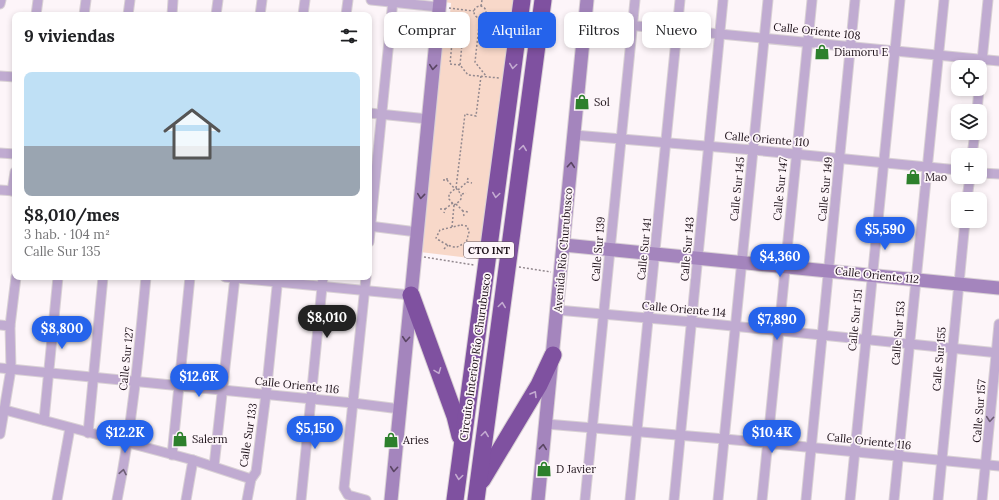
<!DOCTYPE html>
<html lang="es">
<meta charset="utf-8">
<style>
:root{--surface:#fff;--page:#f2f2f2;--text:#202124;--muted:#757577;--accent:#2563eb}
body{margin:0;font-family:Lora,serif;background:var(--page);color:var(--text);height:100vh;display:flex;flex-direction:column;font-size:15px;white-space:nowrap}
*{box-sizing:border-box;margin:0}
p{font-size:13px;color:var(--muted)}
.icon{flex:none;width:22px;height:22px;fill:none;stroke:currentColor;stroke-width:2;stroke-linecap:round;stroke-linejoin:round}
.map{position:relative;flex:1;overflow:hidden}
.drawer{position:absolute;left:12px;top:12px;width:360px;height:268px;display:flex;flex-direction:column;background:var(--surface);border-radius:8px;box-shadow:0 2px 6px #0003}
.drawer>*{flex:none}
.top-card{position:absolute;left:384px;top:12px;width:380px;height:36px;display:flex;gap:8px}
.tools{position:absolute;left:951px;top:60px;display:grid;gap:8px}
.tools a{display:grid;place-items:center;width:36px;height:36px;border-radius:8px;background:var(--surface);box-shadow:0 2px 6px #0003;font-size:20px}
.price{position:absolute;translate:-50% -34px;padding:0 9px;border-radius:14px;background:var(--accent);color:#fff;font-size:13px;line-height:26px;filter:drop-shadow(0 1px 2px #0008)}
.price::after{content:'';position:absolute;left:50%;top:24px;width:12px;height:9px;margin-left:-6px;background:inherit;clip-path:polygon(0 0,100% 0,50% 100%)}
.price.selected{background:#222;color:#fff}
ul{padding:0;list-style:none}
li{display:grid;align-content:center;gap:8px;height:212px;padding:0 12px}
li span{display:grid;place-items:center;height:124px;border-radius:8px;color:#555}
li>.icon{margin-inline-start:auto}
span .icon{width:72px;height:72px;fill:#fffc;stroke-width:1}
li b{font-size:17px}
h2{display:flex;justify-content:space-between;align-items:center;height:48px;padding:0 12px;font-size:17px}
.tag{padding:0 14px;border-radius:8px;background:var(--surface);box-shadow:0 2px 6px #0003;font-size:14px;line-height:36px}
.tag.selected{background:var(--accent);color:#fff}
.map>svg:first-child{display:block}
.green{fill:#f8d8c9}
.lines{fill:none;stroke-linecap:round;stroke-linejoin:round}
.street-casing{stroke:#d9d1d5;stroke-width:11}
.secondary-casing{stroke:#d9d1d5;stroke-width:15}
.highway-casing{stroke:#d9d1d5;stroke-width:19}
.path{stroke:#92888e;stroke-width:1.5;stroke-dasharray:2 2;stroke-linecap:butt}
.street{stroke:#c0abd1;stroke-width:9}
.secondary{stroke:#a485bd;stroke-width:13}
.highway{stroke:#7f51a0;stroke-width:17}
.path-bridge{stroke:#92888e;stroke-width:1.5;stroke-dasharray:2 2;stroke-linecap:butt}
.oneway{stroke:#c4abd1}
.oneway2{stroke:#5a4563}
.oneway3{stroke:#6e5e75}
.labels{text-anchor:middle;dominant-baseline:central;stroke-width:3.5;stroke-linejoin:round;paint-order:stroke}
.shield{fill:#fdf5f9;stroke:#60555c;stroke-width:1}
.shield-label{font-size:10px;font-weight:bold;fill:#1d1119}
.street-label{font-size:11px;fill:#1d1119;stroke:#fdf5f9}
.poi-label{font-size:11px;fill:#1d1119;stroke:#fdf5f9;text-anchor:start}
</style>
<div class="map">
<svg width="999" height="500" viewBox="0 0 999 500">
<rect width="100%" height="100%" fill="#fdf5f9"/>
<polygon class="green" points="445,0 515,0 482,246 480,246 478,259 420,252 443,13 450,14 451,3 445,2"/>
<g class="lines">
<g class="street-casing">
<g id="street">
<polyline points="371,0 439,7"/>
<polyline points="0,4 1,0"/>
<polyline points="36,15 38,0"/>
<polyline points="84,15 86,0"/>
<polyline points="128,15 130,0"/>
<polyline points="172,15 173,0"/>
<polyline points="216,15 218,0"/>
<polyline points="260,15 262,0"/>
<polyline points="303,15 305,0"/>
<polyline points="346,15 348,0"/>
<polyline points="585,21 999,61"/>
<polyline points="0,76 15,77"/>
<polyline points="980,81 988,0"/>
<polyline points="977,111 979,89"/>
<polyline points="369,113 428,119"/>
<polyline points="574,135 753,150 958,170"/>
<polyline points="0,153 15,154"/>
<polyline points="972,155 975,133"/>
<polyline points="980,173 999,174"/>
<polyline points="0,190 15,191"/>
<polyline points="12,191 15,172"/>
<polyline points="967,199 970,177"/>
<polyline points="369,226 417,232"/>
<polyline points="369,242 393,0"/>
<polyline points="225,277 411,295"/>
<polyline points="366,277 344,488 348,495 366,500"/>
<polyline points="557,310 693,322 999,353"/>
<polyline points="0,325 10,326"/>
<polyline points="0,368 353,403 400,409"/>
<polyline points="5,410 193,460 251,479"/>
<polyline points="44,420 58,277"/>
<polyline points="546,424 725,439 999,466"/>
<polyline points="88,433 103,277"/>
<polyline points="0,434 11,369 10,326 16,277"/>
<polyline points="172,455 190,277"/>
<polyline points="214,466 235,277"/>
<polyline points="57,500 70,428"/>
<path d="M117,500C132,426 139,352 146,277"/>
<polyline points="186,500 193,460"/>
<polyline points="247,500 251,479 256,472 266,394 278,277"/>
<polyline points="301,500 323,277"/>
<polyline points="585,500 635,0"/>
<polyline points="630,500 680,0"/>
<polyline points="674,500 723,0"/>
<polyline points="718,500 768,0"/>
<polyline points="762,500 812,0"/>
<polyline points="806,500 855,0"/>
<polyline points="850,500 900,0"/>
<polyline points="894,500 944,0"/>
<polyline points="938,500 965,221"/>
<polyline points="982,500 999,324"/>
</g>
</g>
<g class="secondary-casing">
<g id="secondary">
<polyline points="564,245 999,288"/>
<polyline points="391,500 440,0"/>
<polyline points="538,500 587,0"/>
</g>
</g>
<g class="highway-casing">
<g id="highway">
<polyline points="411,295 455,416 460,436"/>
<polyline points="482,480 539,385 553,355"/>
<polyline points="455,500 522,0"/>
<polyline points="476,500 543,0"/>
</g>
</g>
<g class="path">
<polyline points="481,6 482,0"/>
<circle cx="480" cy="12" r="6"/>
<polyline points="449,8 474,11"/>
<polyline points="480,17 475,62 486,76"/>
<polyline points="460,65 450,64 452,43 462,44 460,65 468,75 499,78"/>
<polyline points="468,178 467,182 472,183"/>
<polyline points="443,180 447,180 447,177"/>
<polyline points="447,180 455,189"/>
<polyline points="456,188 465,114 476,116 481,76"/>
<path d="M456,188C463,196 464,199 454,205L449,199V194Z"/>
<polyline points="458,190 467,182"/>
<polyline points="462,194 466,193"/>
<polyline points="456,204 463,211"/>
<polyline points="440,209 445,209 444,213"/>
<polyline points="445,209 453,203"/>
<polyline points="464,216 463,211 468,212"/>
<path d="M461,225L467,226L469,232L466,243C462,244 460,246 457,247C451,248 440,241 436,238L440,230Z"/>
<polyline points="452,227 454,205"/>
<polyline points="444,249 448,245"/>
<polyline points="424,257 474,265"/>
<polyline points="519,267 551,272"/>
</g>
<use href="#street" class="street"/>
<use href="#secondary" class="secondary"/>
<use href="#highway" class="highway"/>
<polyline class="path-bridge" points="482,248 514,253"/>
</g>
<defs><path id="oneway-chevron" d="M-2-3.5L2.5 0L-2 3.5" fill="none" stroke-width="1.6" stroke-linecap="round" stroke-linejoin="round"/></defs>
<g class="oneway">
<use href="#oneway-chevron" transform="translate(513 66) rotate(98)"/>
<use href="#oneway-chevron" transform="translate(523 148) rotate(-82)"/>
<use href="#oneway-chevron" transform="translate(496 195) rotate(98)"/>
<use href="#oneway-chevron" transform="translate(502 305) rotate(-82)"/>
<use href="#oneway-chevron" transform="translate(438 371) rotate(69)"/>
<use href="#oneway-chevron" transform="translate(534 394) rotate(-59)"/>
<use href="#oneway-chevron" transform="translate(485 434) rotate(-82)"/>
<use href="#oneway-chevron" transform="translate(459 477) rotate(98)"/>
</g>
<g class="oneway2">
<use href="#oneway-chevron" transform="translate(433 67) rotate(96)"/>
<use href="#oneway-chevron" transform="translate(571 165) rotate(-85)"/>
<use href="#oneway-chevron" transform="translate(421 196) rotate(96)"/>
<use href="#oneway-chevron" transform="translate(406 339) rotate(95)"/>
<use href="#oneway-chevron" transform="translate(543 447) rotate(-84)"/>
<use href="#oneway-chevron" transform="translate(394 469) rotate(95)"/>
</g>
<g class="oneway3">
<use href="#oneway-chevron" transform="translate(990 419) rotate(95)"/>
<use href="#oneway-chevron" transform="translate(123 472) rotate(-79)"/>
</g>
<defs>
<g id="shop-bare" transform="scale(1.2)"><path d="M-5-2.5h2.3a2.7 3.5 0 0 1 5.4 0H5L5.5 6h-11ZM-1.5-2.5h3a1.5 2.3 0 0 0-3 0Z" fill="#2d802c" stroke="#fdf5f9" stroke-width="2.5" paint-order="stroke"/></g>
</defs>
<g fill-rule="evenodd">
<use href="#shop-bare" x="822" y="52"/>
<use href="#shop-bare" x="582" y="102"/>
<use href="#shop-bare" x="913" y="177"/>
<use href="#shop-bare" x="180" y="439"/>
<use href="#shop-bare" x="391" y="440"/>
<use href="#shop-bare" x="544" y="469"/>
</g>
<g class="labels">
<rect class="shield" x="464" y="242" width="50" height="16" rx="3"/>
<g class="shield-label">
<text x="489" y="250">CTO INT</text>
</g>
<g class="street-label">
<text transform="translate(817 31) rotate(6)">Calle Oriente 108</text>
<text transform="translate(767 139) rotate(5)">Calle Oriente 110</text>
<text transform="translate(737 189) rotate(-84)">Calle Sur 145</text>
<text transform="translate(780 189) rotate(-84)">Calle Sur 147</text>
<text transform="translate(825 189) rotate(-84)">Calle Sur 149</text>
<text transform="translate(598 249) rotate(-85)">Calle Sur 139</text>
<text transform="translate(644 249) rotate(-84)">Calle Sur 141</text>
<text transform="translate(687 249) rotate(-85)">Calle Sur 143</text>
<text transform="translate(563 250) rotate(-85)">Avenida Río Churubusco</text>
<text transform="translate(877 275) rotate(6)">Calle Oriente 112</text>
<text transform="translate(684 309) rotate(5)">Calle Oriente 114</text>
<text transform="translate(855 320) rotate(-84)">Calle Sur 151</text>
<text transform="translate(898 333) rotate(-85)">Calle Sur 153</text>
<text transform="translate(475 357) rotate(-82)">Circuito Interior Río Churubusco</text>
<text transform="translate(126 359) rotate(-84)">Calle Sur 127</text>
<text transform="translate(939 359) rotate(-85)">Calle Sur 155</text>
<text transform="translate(297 385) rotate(6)">Calle Oriente 116</text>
<text transform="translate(979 411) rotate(-85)">Calle Sur 157</text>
<text transform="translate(248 435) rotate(-81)">Calle Sur 133</text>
<text transform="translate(869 441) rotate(6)">Calle Oriente 116</text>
</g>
<g class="poi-label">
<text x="834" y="52">Diamoru E</text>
<text x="594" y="102">Sol</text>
<text x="925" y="177">Mao</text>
<text x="192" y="439">Salerm</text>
<text x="403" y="440">Aries</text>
<text x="556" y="469">D Javier</text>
</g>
</g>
</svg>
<div class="tools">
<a><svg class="icon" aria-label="locate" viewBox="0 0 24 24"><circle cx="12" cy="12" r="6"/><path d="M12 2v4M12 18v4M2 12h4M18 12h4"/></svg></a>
<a><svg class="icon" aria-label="layers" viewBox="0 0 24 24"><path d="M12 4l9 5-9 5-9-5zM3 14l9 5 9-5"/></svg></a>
<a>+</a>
<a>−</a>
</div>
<b class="price" style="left:885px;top:251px">$5,590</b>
<b class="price" style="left:780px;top:278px">$4,360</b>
<b class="price selected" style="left:327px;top:339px">$8,010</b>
<b class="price" style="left:777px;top:341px">$7,890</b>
<b class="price" style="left:62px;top:350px">$8,800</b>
<b class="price" style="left:199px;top:398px">$12.6K</b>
<b class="price" style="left:315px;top:450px">$5,150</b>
<b class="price" style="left:125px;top:454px">$12.2K</b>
<b class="price" style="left:772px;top:454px">$10.4K</b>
<div class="top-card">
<a class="tag">Comprar</a>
<a class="tag selected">Alquilar</a>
<a class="tag">Filtros</a>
<a class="tag">Nuevo</a>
</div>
<section class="drawer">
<h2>9 viviendas<svg class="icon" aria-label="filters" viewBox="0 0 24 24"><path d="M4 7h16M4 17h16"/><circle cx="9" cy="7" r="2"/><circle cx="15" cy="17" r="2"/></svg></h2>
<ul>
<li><span style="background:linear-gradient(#bfe0f5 60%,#9aa5b1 0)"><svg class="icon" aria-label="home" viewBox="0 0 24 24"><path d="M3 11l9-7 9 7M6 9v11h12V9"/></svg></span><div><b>$8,010/mes</b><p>3 hab. · 104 m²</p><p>Calle Sur 135</p></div></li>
</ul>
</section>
</div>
